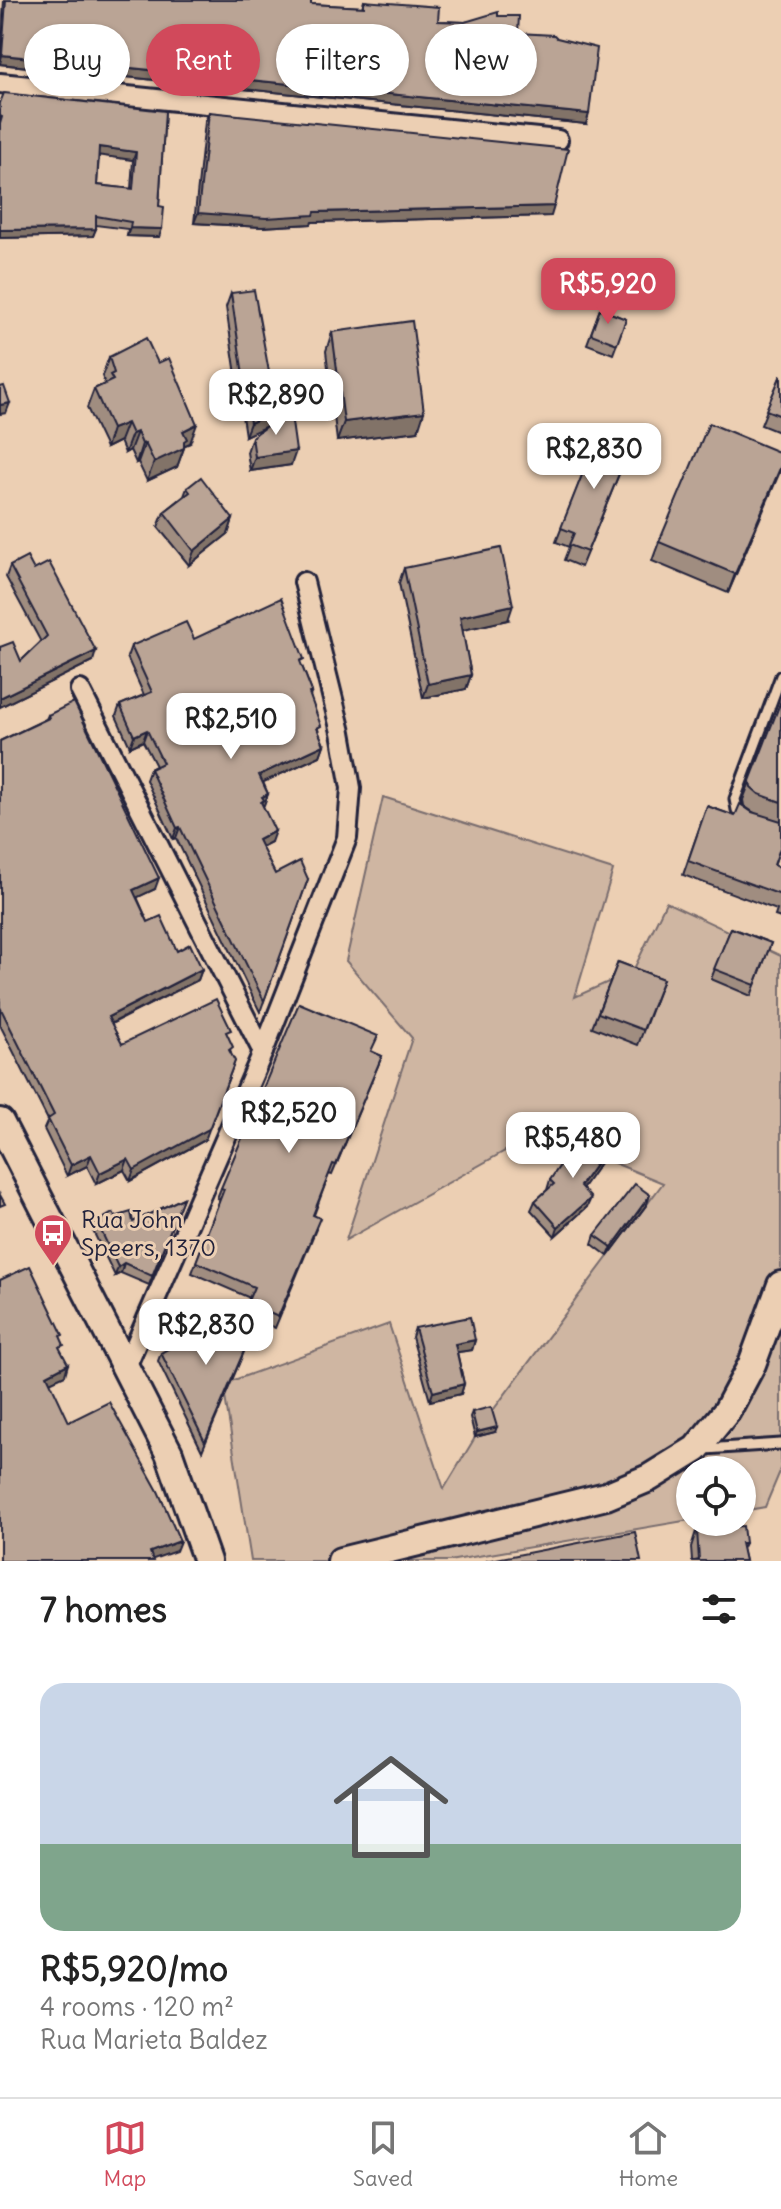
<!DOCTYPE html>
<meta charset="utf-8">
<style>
:root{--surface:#fff;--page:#f6f6f6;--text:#222;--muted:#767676;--line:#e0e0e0;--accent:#d1495b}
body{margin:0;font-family:Delius,sans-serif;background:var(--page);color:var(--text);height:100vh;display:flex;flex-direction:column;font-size:30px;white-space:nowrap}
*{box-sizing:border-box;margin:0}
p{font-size:26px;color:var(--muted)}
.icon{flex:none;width:44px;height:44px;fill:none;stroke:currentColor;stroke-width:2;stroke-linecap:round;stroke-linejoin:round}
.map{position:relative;height:1561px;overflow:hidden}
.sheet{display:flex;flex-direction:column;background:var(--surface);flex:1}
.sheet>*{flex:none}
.guide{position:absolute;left:24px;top:24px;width:734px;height:72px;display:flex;gap:16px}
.controls{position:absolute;left:676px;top:1456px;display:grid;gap:16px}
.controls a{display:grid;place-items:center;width:80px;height:80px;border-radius:50%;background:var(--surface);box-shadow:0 2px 6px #0004;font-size:40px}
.price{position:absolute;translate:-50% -68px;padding:0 18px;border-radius:16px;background:#fff;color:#222;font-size:26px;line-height:52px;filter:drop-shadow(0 2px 4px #0008)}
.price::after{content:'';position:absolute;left:50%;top:48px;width:24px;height:18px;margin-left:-12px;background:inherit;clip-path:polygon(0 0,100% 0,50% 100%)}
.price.active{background:var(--accent);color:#fff}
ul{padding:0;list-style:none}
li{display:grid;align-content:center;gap:16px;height:424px;padding:0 40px}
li+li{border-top:2px solid var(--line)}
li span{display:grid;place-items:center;height:248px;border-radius:24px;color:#555}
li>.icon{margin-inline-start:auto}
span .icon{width:144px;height:144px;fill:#fffc;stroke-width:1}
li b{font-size:34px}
h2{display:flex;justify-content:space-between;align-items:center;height:96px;padding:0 40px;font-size:34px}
.chip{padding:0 28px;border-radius:36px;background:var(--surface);box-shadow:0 2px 6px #0004;font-size:28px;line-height:72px}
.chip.active{background:var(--accent);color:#fff}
.tabs{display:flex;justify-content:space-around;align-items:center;height:112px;border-top:2px solid var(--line);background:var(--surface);font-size:22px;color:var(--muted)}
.tabs a{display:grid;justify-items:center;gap:4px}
.tabs .active{color:var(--accent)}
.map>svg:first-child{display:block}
.green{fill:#cfb6a2;stroke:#786c6e;stroke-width:2}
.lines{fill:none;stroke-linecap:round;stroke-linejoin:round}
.lane-casing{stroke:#22223b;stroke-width:15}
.street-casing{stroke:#22223b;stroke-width:24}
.secondary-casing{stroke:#22223b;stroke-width:32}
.lane{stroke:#eccfb3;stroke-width:9}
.street{stroke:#eccfb3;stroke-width:18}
.secondary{stroke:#eccfb3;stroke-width:26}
.wall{fill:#a08d80;stroke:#22223b;stroke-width:2;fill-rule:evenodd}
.shaded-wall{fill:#827368;stroke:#22223b;stroke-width:2}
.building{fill:#baa495;stroke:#22223b;stroke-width:2;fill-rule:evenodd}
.labels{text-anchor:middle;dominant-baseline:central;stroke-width:6;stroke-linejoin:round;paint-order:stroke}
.poi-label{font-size:24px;fill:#22223b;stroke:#eccfb3;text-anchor:start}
</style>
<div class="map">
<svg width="781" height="1561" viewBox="0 0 781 1561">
<rect width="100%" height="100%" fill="#eccfb3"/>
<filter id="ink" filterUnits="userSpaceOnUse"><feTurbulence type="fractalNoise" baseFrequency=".0125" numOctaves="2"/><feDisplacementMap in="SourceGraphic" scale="16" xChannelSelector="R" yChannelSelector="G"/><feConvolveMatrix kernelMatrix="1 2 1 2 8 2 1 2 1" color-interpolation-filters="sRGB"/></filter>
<g filter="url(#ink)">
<polygon class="green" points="383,797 613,870 575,997 633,971 666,902 781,956 781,1469 765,1507 742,1511 742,1470 690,1470 690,1520 449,1561 251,1561 223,1384 389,1324 444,1489 485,1421 663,1183 539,1132 346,1240 412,1038 346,961"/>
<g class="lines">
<g class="lane-casing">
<g id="lane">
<polyline points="745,816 737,810 735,799 781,676"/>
<polyline points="705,1449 781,1444"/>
</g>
</g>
<g class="street-casing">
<g id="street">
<polyline points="0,83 558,140"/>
<polyline points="80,690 263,1052"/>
<polyline points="126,1367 263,1052 347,838 351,788 341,732 304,582"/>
</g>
</g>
<g class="secondary-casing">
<g id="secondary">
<polyline points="0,1122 169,1453 207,1561"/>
<polyline points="341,1561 606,1496 649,1478 696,1449 727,1411 752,1364 781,1285"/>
</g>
</g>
<use href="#lane" class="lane"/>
<use href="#street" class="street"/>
<use href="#secondary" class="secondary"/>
</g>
<g class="wall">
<polygon points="4,0 311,0 311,4 362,7 364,1 438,21 465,22 498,16 518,33 586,124 0,64"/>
<path d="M0,103L165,111L159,206V237L127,236L128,229L96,225L93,236L0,238ZM99,155L133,160L131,189L97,185Z"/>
<polygon points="209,112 551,216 312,222 311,224 262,227 194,223 205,122"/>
<polygon points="231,293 287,411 291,465 250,471 247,452 252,437 266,426 245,436 226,307"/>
<polygon points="600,309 626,319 613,354 587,344"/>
<polygon points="332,332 418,431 337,441 326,351"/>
<polygon points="109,357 190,443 185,445 177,467 147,481 138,462 136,463 130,450 125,453 120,441 106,448 87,408 94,389 105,384 102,376"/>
<polygon points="781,375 781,433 761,425"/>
<polygon points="598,435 630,447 581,567 564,560 569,547 556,542"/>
<polygon points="781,453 781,467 779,474 728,593 652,561 659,542"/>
<polygon points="187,488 233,519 228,534 189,565 158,527 164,512 184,496"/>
<polygon points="10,566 34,570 93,661 0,707 0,647 21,661 41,642 6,577"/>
<polygon points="404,568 508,620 462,630 471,675 466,689 423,698 399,583"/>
<polygon points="194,639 302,666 312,692 310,696 319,733 324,745 320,756 263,782 268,794 263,806 271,842 261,847 275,874 308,879 260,1012 176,838 173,839 146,780 150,769 156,766 143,741 130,747 116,716 120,705 144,695 127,657 131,646"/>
<polygon points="781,701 781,845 774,865 781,868 781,918 775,916 777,910 683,875 707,806 735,816 753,812 744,806 743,800"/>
<polygon points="48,715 155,889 137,897 148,922 177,951 202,969 198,980 111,1024 122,1044 228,1036 231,1054 205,1140 130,1181 124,1170 96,1184 87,1166 67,1176 44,1129 48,1120 0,1025 0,741 46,719"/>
<polygon points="731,928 771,943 751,996 711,979"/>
<polygon points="618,962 663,979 638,1045 592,1027"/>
<polygon points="372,1052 382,1056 332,1175 329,1174 314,1215 316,1229 275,1328 243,1314 250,1298 192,1273 220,1199 217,1198 221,1188"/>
<polygon points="588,1147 609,1150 582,1188 587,1207 555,1236 531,1210 535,1201 547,1190 550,1180"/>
<polygon points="183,1198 149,1285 121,1273 115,1276 93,1231 97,1222 115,1217 133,1222"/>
<polygon points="647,1204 608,1256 592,1244 595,1235"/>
<polygon points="415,1328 475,1340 472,1350 457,1352 464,1384 461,1394 430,1401 412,1337"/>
<polygon points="241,1341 244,1352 202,1451 158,1361 161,1353"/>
<polygon points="472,1412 495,1432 475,1437 470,1417"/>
<polygon points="699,1522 728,1522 729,1527 745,1543 742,1549 745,1561 692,1561 691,1547"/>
</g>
<g class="shaded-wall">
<polygon points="2,55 589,114 586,124 0,64"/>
<polygon points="99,147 136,152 133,160 96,155"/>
<polygon points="554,206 551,216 312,222 311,224 262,227 194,223 198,213 315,212"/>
<polygon points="130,228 162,229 159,237 127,236"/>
<polygon points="96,229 93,236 0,238 0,230"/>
<polygon points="10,403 6,413 0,414 0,405"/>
<polygon points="289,405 284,418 245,436 250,423"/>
<polygon points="424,412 418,431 337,441 344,422"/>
<polygon points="127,423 120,441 106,448 112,429"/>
<polygon points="197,424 190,443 185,445 177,467 147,481 154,462 183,431"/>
<polygon points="137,432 130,450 125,453 132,434"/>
<polygon points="145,443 138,462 136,463 142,444"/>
<polygon points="296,451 291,465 250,471 255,457"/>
<polygon points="781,466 781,467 728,593 735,574"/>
<polygon points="233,519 228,534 189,565 194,551"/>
<polygon points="513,605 508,620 454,632 460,617"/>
<polygon points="96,651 93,661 0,707 0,698"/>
<polygon points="471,675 466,689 423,698 428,684"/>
<polygon points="147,730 143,741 130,747 134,736"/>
<polygon points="324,745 320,756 255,786 259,775"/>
<polygon points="268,794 264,805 261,806 262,797"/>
<polygon points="180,827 176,838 173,839 177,828"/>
<polygon points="275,831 271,842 254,851 258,840"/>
<polygon points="159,878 155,889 130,901 133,890"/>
<polygon points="202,969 198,980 104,1027 108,1017"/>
<polygon points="235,1061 205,1140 130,1181 134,1170"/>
<polygon points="613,1140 609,1150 577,1196 580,1186"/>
<polygon points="91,1155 87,1166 67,1176 71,1165"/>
<polygon points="128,1159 124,1170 96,1184 100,1173"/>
<polygon points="650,1195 647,1204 608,1256 612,1247"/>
<polygon points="591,1198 587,1207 555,1236 558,1227"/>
<polygon points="124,1263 121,1273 115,1276 118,1267"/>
<polygon points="475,1340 472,1350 452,1353 455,1344"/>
<polygon points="68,1364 65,1375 43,1385 47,1375"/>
<polygon points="464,1384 461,1394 430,1401 433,1392"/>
<polygon points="497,1427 495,1432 475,1437 477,1432"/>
<polygon points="180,1541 176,1551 148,1561 150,1552"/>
</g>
<g class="building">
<polygon points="6,0 311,0 311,4 364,7 364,1 439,7 438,21 465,22 498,12 498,16 519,16 518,33 554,35 557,38 597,48 589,114 2,55"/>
<path d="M4,93L165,111L159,206L164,207L162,229L130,228L131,222L96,216V229L0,230V124L2,117L0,116V103ZM99,147L136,152L133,189L97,185Z"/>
<polygon points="209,112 568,149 554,206 315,212 314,215 266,218 198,213"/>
<polygon points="254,290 269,372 284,371 289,405 250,423 231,293"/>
<polygon points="600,309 626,319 617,344 591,334"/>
<polygon points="412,321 424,412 344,422 332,332"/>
<polygon points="146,338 158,363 169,358 197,424 183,431 187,439 184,441 184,448 154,462 145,443 142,444 137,432 132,434 127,423 112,429 94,389 113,380 110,375 114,373 109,357"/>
<polygon points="781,375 781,416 766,410"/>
<polygon points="4,386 10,403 0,405 0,387"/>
<polygon points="290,408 296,451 255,457 252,437"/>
<polygon points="709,423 781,453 781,466 735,574 659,542"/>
<polygon points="598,435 630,447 587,552 569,545 574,533 561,528"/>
<polygon points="201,477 233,519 194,551 164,512 190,492 187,488"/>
<polygon points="501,548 513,605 460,617 471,675 428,684 404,568"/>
<polygon points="27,557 34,570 49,562 96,651 0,698 0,647 13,642 21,661 47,636 10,566"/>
<polygon points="281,598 304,659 300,661 312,692 309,693 321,726 317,728 324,745 259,775 268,794 262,797 264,800 261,802 275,831 258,840 275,874 300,861 308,879 264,1001 180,827 177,828 150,769 163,763 147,730 134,736 120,705 152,692 131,646 186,622 194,639"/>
<polygon points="781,701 781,802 759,794 751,787 750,781"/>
<polygon points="74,702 159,878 133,890 148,922 161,916 177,951 190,944 202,969 108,1017 122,1044 216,999 231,1030 226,1032 233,1047 229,1050 235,1061 209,1129 134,1170 128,1159 100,1173 91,1155 71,1165 48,1119 54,1115 0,1007 0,741 49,718 48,715"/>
<polygon points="740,804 752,812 781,821 781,845 774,865 781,868 781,895 688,861 707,806 735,816"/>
<polygon points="731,928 771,943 755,985 714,969"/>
<polygon points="618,962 663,979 643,1030 598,1013"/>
<polygon points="299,1003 378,1036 371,1051 382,1056 336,1165 333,1164 313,1215 320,1218 278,1317 247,1303 254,1287 196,1262 224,1189 221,1188"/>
<polygon points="599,1130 613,1140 580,1186 591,1198 558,1227 535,1201 554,1184 550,1180 578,1139 588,1147"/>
<polygon points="635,1184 650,1195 612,1247 595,1235"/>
<polygon points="0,1195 5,1204 0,1206"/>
<polygon points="183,1198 152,1276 124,1263 118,1267 97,1222 113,1213 115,1217 131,1212 133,1222"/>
<polygon points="30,1266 63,1335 60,1336 64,1345 59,1347 68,1364 47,1375 69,1422 109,1402 158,1491 180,1541 150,1552 153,1561 0,1561 0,1280"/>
<polygon points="218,1314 247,1328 241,1341 247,1344 205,1442 161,1353 178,1343 187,1319 211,1329"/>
<polygon points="470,1317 475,1340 455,1344 464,1384 433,1392 415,1328"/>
<polygon points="491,1407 497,1427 477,1432 472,1412"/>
<polygon points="702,1522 728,1522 729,1527 743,1526 745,1543 741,1543 745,1561 695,1561 699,1560 697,1530 702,1529"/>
<polygon points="635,1532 641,1561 486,1561"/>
</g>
</g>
<defs>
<g id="bus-pin" transform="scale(2)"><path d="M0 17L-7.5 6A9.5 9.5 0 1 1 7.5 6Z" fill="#d1495b" stroke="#eccfb3"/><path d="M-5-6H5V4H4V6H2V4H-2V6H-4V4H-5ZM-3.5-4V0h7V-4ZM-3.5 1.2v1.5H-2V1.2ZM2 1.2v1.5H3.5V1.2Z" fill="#fff"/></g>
</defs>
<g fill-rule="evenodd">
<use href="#bus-pin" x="53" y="1233"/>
</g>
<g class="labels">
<g class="poi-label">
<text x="81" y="1219">Rua John<tspan x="81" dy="28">Speers, 1370</tspan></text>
</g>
</g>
</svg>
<div class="controls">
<a><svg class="icon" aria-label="locate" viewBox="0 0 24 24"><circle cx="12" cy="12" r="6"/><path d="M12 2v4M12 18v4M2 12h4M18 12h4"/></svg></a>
</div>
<b class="price active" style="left:608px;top:326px">R$5,920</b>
<b class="price" style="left:276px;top:437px">R$2,890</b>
<b class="price" style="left:594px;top:491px">R$2,830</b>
<b class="price" style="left:231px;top:761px">R$2,510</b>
<b class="price" style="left:289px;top:1155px">R$2,520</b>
<b class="price" style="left:573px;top:1180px">R$5,480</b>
<b class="price" style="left:206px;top:1367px">R$2,830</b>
<div class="guide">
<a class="chip">Buy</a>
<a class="chip active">Rent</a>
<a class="chip">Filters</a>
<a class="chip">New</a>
</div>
</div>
<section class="sheet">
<h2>7 homes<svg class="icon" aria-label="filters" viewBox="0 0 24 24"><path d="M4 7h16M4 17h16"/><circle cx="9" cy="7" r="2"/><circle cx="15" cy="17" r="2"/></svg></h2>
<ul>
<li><span style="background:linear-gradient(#c9d6e8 65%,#7fa58c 0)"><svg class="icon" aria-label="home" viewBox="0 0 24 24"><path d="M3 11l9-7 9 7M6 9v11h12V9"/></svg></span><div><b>R$5,920/mo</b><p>4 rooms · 120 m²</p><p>Rua Marieta Baldez</p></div></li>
</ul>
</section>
<nav class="tabs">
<a class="active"><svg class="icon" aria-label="map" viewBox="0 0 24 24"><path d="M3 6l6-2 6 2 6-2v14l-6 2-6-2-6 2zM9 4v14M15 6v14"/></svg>Map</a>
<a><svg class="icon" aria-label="saved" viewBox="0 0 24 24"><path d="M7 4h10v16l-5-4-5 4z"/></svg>Saved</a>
<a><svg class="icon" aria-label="home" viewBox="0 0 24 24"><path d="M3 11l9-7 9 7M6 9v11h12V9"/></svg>Home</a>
</nav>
